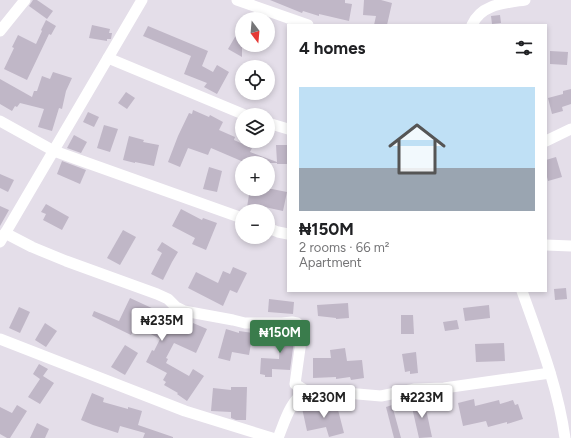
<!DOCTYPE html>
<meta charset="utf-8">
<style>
:root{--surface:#fff;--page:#f2f2f2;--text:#202124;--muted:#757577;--accent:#3a7c4c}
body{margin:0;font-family:Figtree,sans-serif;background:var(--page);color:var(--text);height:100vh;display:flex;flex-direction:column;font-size:15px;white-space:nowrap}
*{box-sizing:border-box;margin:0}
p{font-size:13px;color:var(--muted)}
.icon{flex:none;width:22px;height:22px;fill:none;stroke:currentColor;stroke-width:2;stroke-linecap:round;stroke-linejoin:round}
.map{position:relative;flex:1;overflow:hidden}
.drawer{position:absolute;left:287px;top:24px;width:260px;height:268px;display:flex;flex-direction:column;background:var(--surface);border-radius:0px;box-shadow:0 2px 6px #0003}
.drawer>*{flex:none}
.needle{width:26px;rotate:164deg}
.controls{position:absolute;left:235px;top:12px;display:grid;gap:8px}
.controls a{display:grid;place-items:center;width:40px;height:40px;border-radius:50%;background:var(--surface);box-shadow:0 2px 6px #0003;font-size:20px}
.price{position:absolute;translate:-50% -34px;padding:0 9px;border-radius:4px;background:#fff;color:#222;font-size:13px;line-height:26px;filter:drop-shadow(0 1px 2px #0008)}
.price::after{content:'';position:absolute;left:50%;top:24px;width:12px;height:9px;margin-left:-6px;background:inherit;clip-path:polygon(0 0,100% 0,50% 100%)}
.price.on{background:var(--accent);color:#fff}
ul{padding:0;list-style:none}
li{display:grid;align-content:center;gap:8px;height:212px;padding:0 12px}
li span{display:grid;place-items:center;height:124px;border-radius:0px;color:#555}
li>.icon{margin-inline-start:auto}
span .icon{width:72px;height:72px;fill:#fffc;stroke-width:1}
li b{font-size:17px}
h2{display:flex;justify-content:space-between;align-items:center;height:48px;padding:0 12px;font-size:17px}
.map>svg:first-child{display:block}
.building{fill:#c0b7c7}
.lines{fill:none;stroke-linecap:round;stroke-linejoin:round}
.minor{stroke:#fff;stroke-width:11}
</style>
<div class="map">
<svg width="571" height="438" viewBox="0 0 571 438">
<rect width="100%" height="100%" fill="#e4dee9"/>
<g class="building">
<polygon points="33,0 37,0 53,11 47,19 29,6"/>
<polygon points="270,0 345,0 345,3 352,4 349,21 319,14 319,16 303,11 302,13"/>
<polygon points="364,0 381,0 392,3 387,25 374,25 376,16 363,15"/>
<polygon points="500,15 501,23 492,24 491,16"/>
<polygon points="46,20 56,26 51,35 49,34 27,80 4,69 14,48 12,47 18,35 36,44 42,31 41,30"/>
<polygon points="92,25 110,29 109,33 112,33 111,39 107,39 107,41 89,38"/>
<polygon points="242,25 242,57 228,49"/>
<polygon points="148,26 208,51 202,66 213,72 217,65 229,72 217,94 204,87 207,83 184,74 191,56 143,36"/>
<polygon points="550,51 568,52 567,65 550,64"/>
<polygon points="53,72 72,78 66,91 62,109 59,108 52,131 38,127 44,109 20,103 17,107 15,106 12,111 0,104 0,79 32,97 34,91 37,91 42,76 50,79"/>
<polygon points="571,89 571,104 562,107 563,111 552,114 548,98 563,94 563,91"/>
<polygon points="126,92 135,98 127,109 118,103"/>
<polygon points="193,110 209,117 210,115 223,122 219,130 235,137 234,140 252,148 250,152 277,162 276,145 288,145 288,164 277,164 277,163 246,163 211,148 208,155 188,148 180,167 168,162 178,136 189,113 192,114"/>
<polygon points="88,112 99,117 94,127 83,122"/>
<polygon points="104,125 118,129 110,152 97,148"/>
<polygon points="74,135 87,142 81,153 67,148"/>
<polygon points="129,136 144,140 143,142 159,145 154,166 135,162 135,163 123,160"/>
<polygon points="556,157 562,177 548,181 546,173 546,160"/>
<polygon points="62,161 86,170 80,184 57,174"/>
<polygon points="209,167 222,171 217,192 203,189"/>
<polygon points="0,174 14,180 8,192 0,188"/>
<polygon points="250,189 272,189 287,192 283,211 260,206 260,208 247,207"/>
<polygon points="46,204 69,217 62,230 43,220 46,214 41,212"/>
<polygon points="0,206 9,210 0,226"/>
<polygon points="181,209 202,220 203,218 217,223 206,250 192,244 195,238 172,226"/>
<polygon points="123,230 136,237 120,265 107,258"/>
<polygon points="162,242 178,252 172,262 163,280 151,274 162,253 157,250"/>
<polygon points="233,267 247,273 237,293 230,290 223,306 188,288 196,272 218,283 223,271 230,274"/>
<polygon points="566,288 567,299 555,300 554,289"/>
<polygon points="130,298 156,310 157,309 169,316 168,317 192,328 193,323 207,329 196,353 174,343 166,358 168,359 166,363 189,376 193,369 204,376 187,401 177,394 178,393 164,385 166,382 163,380 167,373 146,362 152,350 154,351 160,339 136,326 131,335 92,316 94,311 119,321"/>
<polygon points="269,299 294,302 293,314 268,312"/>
<polygon points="348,303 349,318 336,319 336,318 318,316 317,305"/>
<polygon points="489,305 490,318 465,321 463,308"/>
<polygon points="19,307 30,312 20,333 9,328"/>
<polygon points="401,315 413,315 414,334 401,334"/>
<polygon points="457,320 459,329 445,331 443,322"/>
<polygon points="45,323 57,331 46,347 35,340"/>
<polygon points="226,329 239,333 239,331 253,333 249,355 232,352 230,361 218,358"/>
<polygon points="292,329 294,341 290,370 272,369 272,377 265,377 265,375 260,374 261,358 279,359 280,340 275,340 275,330"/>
<polygon points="504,343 505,361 476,362 475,344"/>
<polygon points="125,345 138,353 125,375 111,367"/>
<polygon points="345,348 347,361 362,360 364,378 351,380 350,377 336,379 336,377 313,378 313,358 331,358 330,350"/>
<polygon points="416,352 418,373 410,374 410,371 405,372 402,354"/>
<polygon points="39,364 48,369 43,376 54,383 40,404 28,397 40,379 33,374"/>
<polygon points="231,387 247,387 246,420 236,420 231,418 231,412 211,411 213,388 231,390"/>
<polygon points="92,393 104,398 103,402 128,409 128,407 142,411 138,425 173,437 173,438 143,438 145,433 120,426 118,433 93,425 81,420"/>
<polygon points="474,399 475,406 499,400 500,404 513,400 515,405 518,404 523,419 507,424 507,422 488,427 486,421 463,426 458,403"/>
<polygon points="424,400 432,437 419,438 411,403"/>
<polygon points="336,402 344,433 329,437 326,427 307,431 302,408 316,405 317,407"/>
<polygon points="17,405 27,411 10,438 7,438 0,434 0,407 12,413"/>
<polygon points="392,405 401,438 394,438 386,407"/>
<polygon points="37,423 49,429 45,438 30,438"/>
</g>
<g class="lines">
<g class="minor">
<polyline points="237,0 308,25"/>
<path d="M472,25C481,4 505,3 525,0"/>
<polyline points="0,31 25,0"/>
<polyline points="108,58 245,115"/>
<polyline points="0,121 54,151 242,218"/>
<polyline points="268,123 288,129"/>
<polyline points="546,141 571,129"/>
<polyline points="268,228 278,232 288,234"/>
<polyline points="5,233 32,247 66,261 157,294 168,299 176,307 184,311 233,320 245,323 282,323 292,322 297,323 299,325 301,341 295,384 306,391"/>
<polyline points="0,242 142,0"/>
<polyline points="546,245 571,246"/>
<path d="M522,291C539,339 558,387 565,438"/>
<polyline points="0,339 185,411 272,438"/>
<path d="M278,438C285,421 290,401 306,391L346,393L381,396L415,389L444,388L550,373"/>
</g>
</g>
</svg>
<div class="controls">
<a><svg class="needle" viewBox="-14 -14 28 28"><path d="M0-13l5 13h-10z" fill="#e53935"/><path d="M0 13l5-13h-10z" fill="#757577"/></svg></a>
<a><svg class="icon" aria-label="locate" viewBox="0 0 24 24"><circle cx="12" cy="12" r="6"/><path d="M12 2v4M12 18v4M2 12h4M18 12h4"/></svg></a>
<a><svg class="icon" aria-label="layers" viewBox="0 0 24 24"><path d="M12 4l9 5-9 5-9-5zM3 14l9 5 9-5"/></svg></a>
<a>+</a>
<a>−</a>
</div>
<b class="price" style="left:162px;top:342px">₦235M</b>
<b class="price on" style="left:280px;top:354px">₦150M</b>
<b class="price" style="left:324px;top:419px">₦230M</b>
<b class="price" style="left:422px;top:419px">₦223M</b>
<section class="drawer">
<h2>4 homes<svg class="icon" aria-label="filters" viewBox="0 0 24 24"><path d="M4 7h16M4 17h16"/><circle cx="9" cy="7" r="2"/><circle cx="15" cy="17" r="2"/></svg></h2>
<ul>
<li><span style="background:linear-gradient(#bfe0f5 65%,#9aa5b1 0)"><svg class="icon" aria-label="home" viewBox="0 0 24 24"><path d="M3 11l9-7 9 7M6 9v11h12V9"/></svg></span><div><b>₦150M</b><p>2 rooms · 66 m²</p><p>Apartment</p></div></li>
</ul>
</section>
</div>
